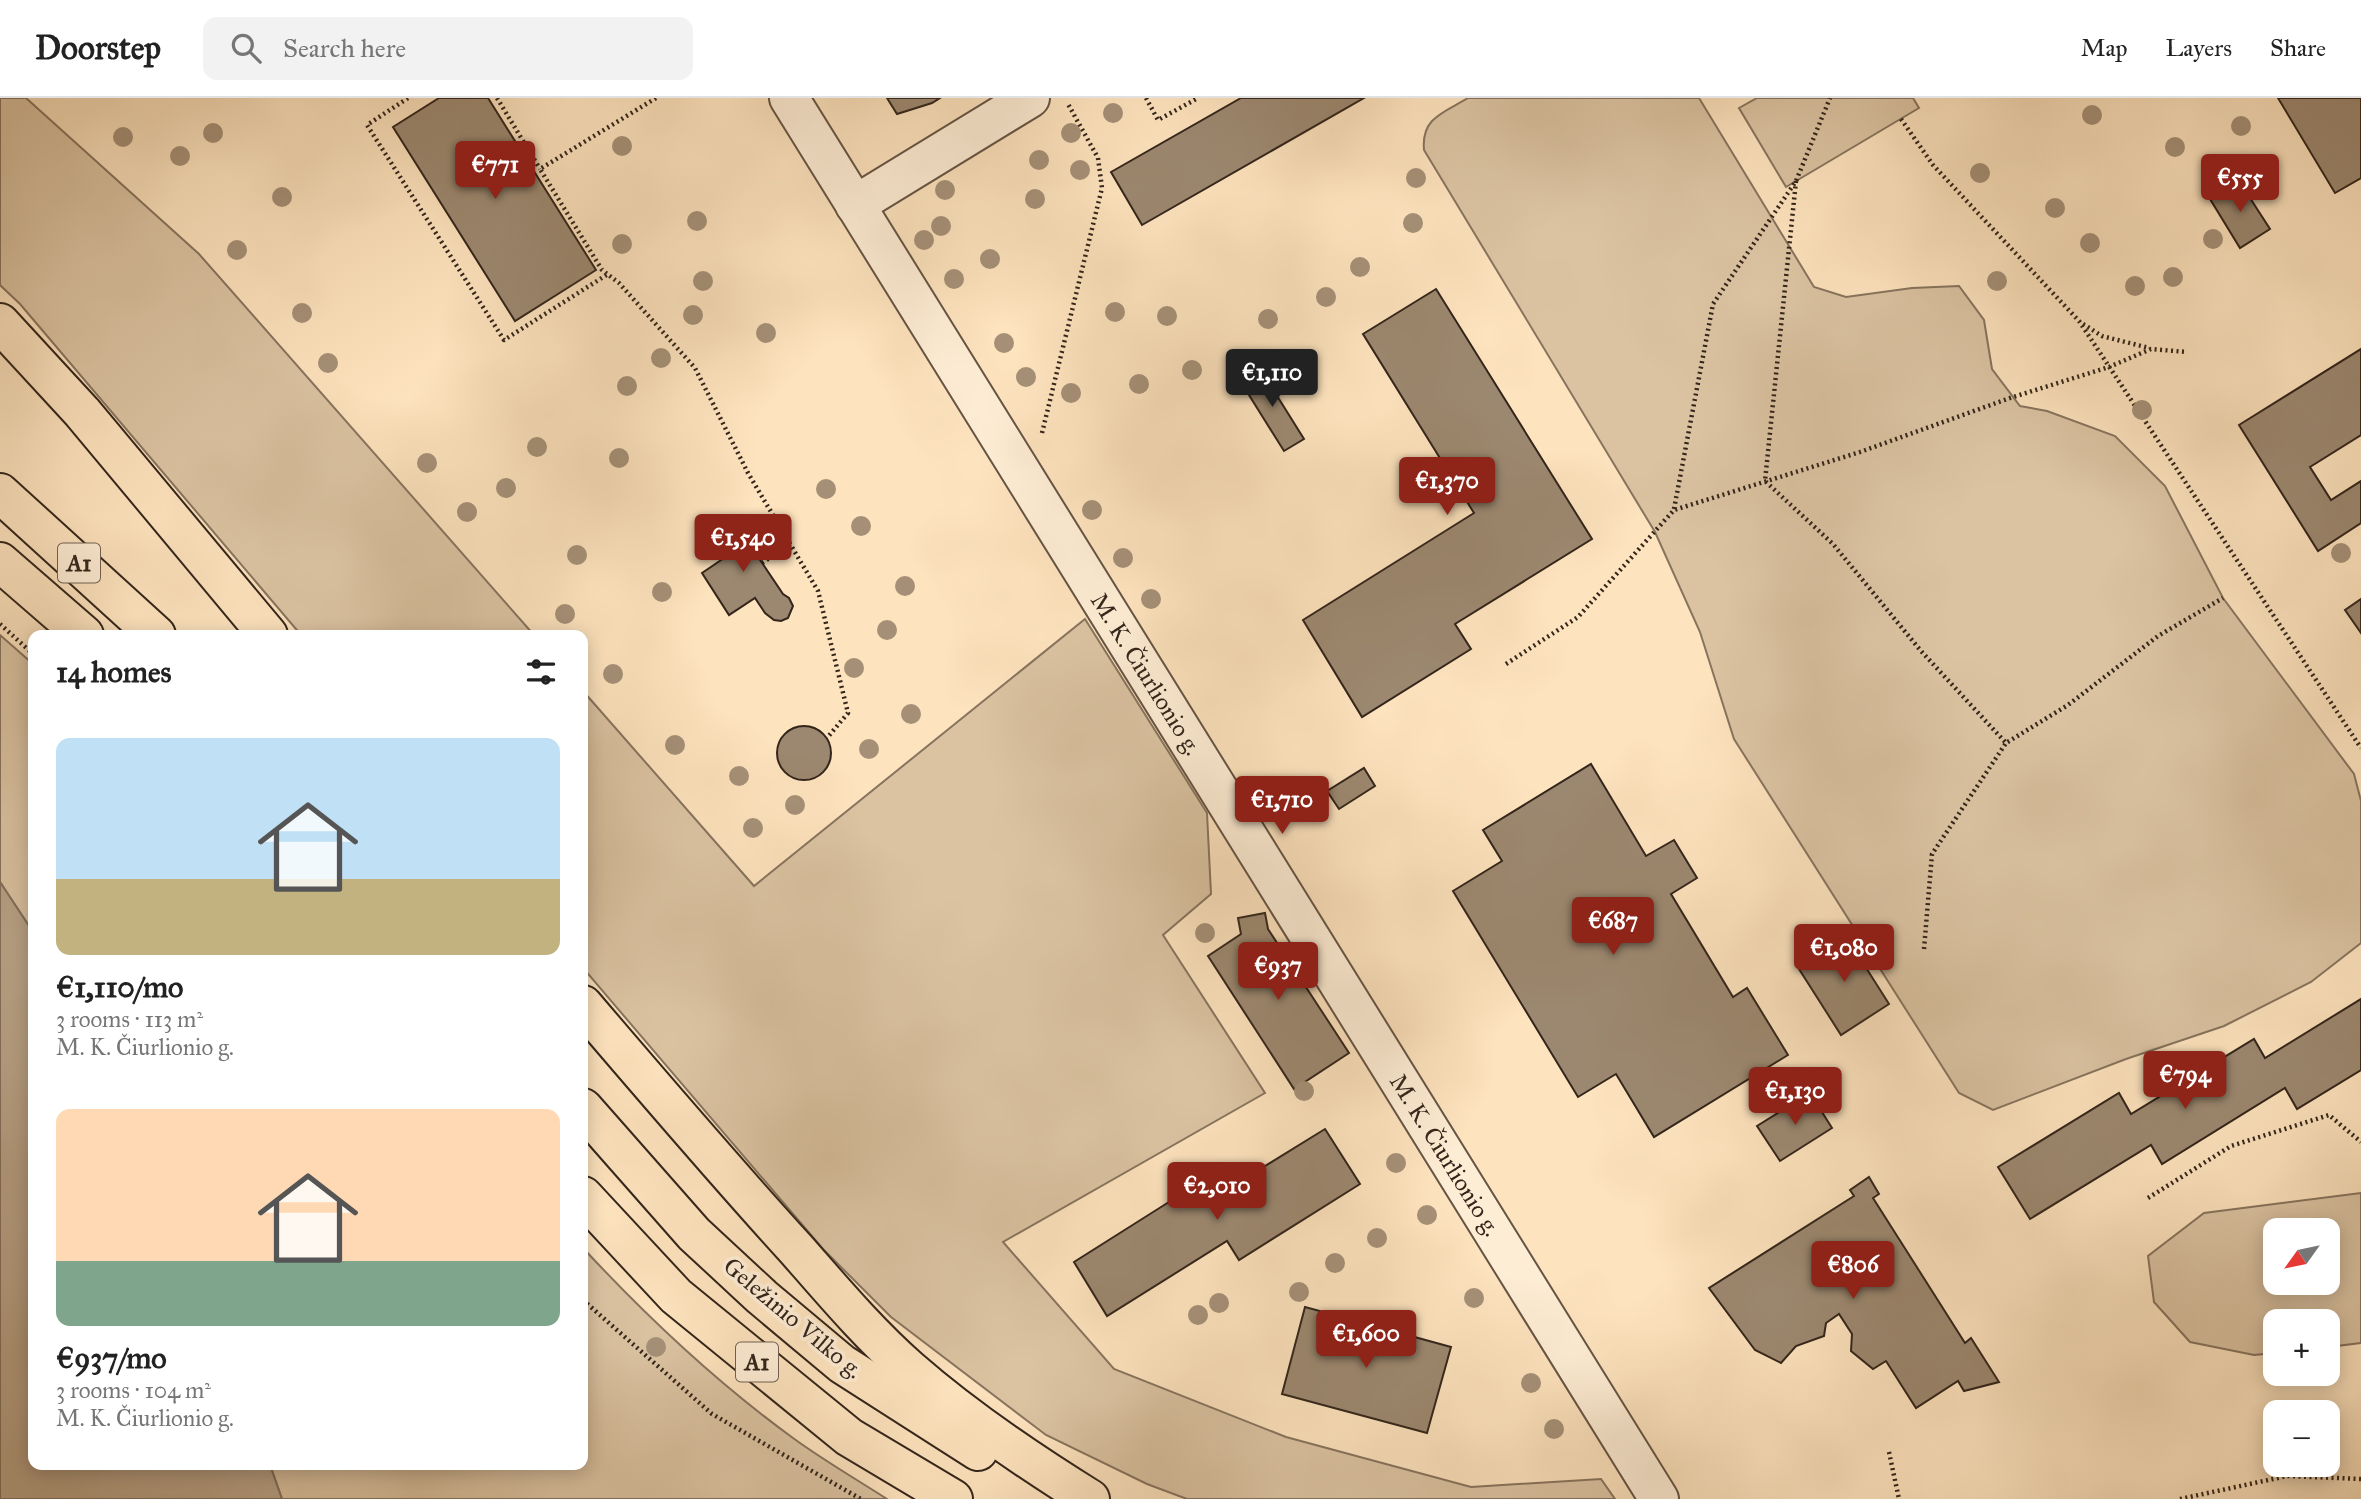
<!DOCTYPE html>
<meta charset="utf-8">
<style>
:root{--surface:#fff;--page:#f2f2f2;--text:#222;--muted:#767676;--line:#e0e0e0;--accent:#8f2418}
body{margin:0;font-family:"IM FELL Great Primer",serif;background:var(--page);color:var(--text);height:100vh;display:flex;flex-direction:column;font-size:26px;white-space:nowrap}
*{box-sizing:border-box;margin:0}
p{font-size:23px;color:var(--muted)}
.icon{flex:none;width:38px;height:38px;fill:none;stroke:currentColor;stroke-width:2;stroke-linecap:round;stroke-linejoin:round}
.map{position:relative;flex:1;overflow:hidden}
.details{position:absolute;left:28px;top:532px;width:560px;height:840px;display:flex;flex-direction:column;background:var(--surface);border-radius:14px;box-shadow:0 4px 18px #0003}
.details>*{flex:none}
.needle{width:46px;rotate:237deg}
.tools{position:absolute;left:2263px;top:1120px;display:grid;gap:14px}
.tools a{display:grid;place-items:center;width:77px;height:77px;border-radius:14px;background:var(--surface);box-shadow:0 4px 18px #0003;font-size:35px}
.price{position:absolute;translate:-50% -60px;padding:0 16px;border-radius:7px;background:var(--accent);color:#fff;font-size:23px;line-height:46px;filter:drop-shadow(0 2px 4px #0008)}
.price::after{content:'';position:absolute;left:50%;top:42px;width:21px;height:16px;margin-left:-10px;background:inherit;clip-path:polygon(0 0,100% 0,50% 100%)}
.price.current{background:#222;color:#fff}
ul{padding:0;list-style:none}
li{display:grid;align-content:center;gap:14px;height:371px;padding:0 28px}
li span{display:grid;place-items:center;height:217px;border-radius:14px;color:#555}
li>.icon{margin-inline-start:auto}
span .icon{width:126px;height:126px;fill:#fffc;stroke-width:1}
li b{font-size:30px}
h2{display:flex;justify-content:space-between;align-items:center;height:84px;padding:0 28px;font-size:30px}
header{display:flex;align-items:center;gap:42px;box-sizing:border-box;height:98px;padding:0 35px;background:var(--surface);border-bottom:2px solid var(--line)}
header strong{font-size:33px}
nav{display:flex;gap:38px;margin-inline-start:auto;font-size:24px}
.search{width:490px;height:63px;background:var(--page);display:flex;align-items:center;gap:18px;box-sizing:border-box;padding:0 24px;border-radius:14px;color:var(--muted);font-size:26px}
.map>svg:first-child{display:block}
.green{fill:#dbc3a2;stroke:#87745e;stroke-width:2;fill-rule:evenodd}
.water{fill:#b8a287;stroke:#83705c;stroke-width:2}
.building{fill:#9c8870;stroke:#33251b;stroke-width:2}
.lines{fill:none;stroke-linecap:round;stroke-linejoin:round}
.minor-casing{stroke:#665444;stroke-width:42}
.highway-casing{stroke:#33251b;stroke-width:42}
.path{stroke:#33251b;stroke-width:4.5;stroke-dasharray:2 3.5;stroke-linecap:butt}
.minor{stroke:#feedd5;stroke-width:38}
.highway{stroke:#fde3be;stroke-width:38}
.tree{fill:#a59077}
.labels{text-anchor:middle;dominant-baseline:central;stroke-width:7;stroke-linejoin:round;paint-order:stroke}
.shield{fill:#feedd5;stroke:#706153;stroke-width:2}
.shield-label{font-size:23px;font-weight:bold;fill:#33251b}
.street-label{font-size:24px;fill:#33251b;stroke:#feedd5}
</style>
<header>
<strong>Doorstep</strong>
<div class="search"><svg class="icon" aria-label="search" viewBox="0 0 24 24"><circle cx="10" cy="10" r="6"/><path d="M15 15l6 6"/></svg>Search here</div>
<nav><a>Map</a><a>Layers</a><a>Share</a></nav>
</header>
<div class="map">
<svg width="2361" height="1401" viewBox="0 0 2361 1401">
<rect width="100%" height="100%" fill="#fde3be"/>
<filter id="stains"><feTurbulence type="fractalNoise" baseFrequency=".00286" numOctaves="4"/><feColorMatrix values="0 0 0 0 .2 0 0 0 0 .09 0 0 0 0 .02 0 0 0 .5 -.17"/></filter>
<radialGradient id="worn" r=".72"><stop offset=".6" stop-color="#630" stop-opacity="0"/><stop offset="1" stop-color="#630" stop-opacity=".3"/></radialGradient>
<g class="green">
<polygon points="0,0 26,0 199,156 534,537 301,537 20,206 0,187"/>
<path d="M1468,0H1699L1814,189L1846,199L1912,190L1959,188L1984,222L1992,271L2020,308L2047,313L2115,338L2165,388L2223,500L2354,676L2361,703V845L2311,884L2224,928L2126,961L1993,1012L1959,995L1734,641L1700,534L1655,434L1424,52C1421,20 1443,15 1468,0Z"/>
<polygon points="1757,0 1913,0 1919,10 1786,89 1739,10"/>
<polygon points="1085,521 1207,715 1211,796 1163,837 1265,995 1003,1144 1114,1271 1286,1339 1471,1389 1601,1381 1615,1401 1187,1401 1147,1386 1046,1337 891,1219 823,1151 583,870 583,593 754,788"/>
<polygon points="0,537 33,566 33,834 0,784"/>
<path d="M2361,1095V1245L2328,1249V1223H2275V1255L2254,1257L2190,1244L2154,1204L2148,1158L2204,1115ZM2275,1132H2328V1185H2275Z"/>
<path d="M583,1150C647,1219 716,1284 793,1340C823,1362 856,1381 887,1401H282L270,1367H583Z"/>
</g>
<polygon class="water" points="0,784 33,834 33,1367 270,1367 282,1401 0,1401"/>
<g class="building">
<polygon points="439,0 488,0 596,172 515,223 393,29"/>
<polygon points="887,0 940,0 932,5 897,16"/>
<polygon points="1241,0 1364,0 1142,127 1111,74"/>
<polygon points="2278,0 2361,0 2361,80 2335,95"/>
<polygon points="2239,83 2270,131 2240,150 2210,101"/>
<polygon points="1436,191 1592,441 1455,526 1471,551 1362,619 1303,522 1474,415 1363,236"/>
<polygon points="2361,251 2361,337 2310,369 2331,402 2361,383 2361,425 2318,453 2239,327"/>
<polygon points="1259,269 1304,341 1284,353 1239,281"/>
<polygon points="722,418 732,420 783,496 789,500 793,508 788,520 781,523 774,522 765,515 755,500 729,517 702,475 727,458 723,450 716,448 711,443 708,434 713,423"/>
<polygon points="2361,501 2361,535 2345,512"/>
<circle cx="804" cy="655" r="27"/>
<polygon points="1591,666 1646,758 1674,742 1697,780 1671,796 1733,899 1747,890 1788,957 1654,1039 1616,976 1578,999 1453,793 1502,763 1483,732"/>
<polygon points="1364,670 1375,688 1339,711 1327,693"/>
<polygon points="1265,815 1268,831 1349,955 1294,991 1208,858 1241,836 1238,820"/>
<polygon points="1842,832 1889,906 1841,937 1799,871 1826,854 1820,846"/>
<polygon points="2361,901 2361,972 2297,1011 2285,990 2162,1066 2151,1047 2030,1121 1998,1069 2119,995 2131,1016 2254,941 2265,960"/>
<polygon points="1810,995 1832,1030 1780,1063 1757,1028"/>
<polygon points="1325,1031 1360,1086 1239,1162 1227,1143 1107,1218 1074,1164 1199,1085 1210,1102"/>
<polygon points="1869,1079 1879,1096 1873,1100 1965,1245 1971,1240 1999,1284 1964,1293 1958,1283 1916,1310 1886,1263 1873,1271 1851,1253 1852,1236 1839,1216 1826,1225 1824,1238 1796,1248 1781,1265 1755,1252 1709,1190 1854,1098 1850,1092"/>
<polygon points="1305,1209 1451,1249 1427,1335 1282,1296"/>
</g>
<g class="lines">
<g class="minor-casing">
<g id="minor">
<polyline points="789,0 1659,1401"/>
<polyline points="855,107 1030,0"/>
</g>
</g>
<g class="highway-casing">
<g id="highway">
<polyline points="0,225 82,314 268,537"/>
<polyline points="0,395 156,537"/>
<polyline points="0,464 84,537"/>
<path d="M583,907C653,989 723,1071 796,1151C832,1192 868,1235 909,1271C965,1320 1027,1362 1090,1401"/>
<polyline points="583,1010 694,1136 762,1199 842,1266 978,1353"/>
<polyline points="583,1098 676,1198 849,1339 953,1401"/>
</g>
</g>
<g class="path">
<polyline points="408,0 367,27 504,242 608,176"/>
<polyline points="497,0 540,71"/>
<polyline points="656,0 540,71 602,172 619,185 695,270 748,375 818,493 848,615 827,640"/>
<polyline points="1146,0 1158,22 1198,0"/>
<polyline points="1901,21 1933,67 2079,223 2361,650"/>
<polyline points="1796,83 1765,383 1833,446 1921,553 2006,645 2068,607 2158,538 2223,500"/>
<polyline points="2083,226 2102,238 2149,250"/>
<polyline points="1042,335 1102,90 1098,60 1068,6"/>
<polyline points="1674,411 1713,206 1796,83 1830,0"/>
<polyline points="762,465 790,446"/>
<polyline points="0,526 33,556"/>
<polyline points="1506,566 1578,519 1674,412 1860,354 2010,300 2109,269 2151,251 2187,254"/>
<polyline points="1924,851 1932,756 2006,645"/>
<polyline points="2148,1100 2231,1048 2329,1017 2361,1044"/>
<polyline points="583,1202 712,1316 861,1401"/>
<polyline points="1889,1354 1899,1401"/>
<polyline points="2180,1401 2287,1378 2361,1381"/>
</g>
<use href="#minor" class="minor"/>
<use href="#highway" class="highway"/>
</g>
<g class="tree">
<circle cx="1113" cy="15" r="10"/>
<circle cx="2092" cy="17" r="10"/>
<circle cx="2241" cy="28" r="10"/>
<circle cx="213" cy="35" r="10"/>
<circle cx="1071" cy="35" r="10"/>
<circle cx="123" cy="39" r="10"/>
<circle cx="622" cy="48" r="10"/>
<circle cx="2175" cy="49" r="10"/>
<circle cx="180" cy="58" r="10"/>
<circle cx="1039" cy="62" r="10"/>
<circle cx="1080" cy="72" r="10"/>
<circle cx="1980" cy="75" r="10"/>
<circle cx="1416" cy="80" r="10"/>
<circle cx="945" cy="92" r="10"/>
<circle cx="282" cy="99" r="10"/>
<circle cx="1035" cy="101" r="10"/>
<circle cx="2055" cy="110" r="10"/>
<circle cx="697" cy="123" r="10"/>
<circle cx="1413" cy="125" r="10"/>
<circle cx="941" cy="128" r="10"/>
<circle cx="2213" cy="141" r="10"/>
<circle cx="924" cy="142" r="10"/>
<circle cx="2090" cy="145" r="10"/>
<circle cx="622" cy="146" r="10"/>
<circle cx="237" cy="152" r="10"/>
<circle cx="990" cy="161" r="10"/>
<circle cx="1360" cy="169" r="10"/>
<circle cx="2173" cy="179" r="10"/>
<circle cx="954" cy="181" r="10"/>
<circle cx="703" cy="183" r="10"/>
<circle cx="1997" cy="183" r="10"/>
<circle cx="2135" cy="188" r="10"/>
<circle cx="1326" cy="199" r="10"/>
<circle cx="1115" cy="214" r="10"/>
<circle cx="302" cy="215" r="10"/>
<circle cx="693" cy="217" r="10"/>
<circle cx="1167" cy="218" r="10"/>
<circle cx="1268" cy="221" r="10"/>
<circle cx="766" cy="235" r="10"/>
<circle cx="1004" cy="245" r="10"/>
<circle cx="661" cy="260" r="10"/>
<circle cx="328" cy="265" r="10"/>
<circle cx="1192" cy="272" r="10"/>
<circle cx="1026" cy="279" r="10"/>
<circle cx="1139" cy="286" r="10"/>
<circle cx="627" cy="288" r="10"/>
<circle cx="1071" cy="295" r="10"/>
<circle cx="2142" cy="312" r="10"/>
<circle cx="537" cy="349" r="10"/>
<circle cx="619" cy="360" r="10"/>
<circle cx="427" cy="365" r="10"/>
<circle cx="506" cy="390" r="10"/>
<circle cx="826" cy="391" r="10"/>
<circle cx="1092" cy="412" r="10"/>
<circle cx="467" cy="414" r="10"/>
<circle cx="861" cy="428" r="10"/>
<circle cx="2341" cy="455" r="10"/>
<circle cx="577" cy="457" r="10"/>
<circle cx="1123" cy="460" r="10"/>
<circle cx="905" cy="488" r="10"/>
<circle cx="662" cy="494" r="10"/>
<circle cx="1151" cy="501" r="10"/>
<circle cx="565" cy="516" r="10"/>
<circle cx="887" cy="532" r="10"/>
<circle cx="854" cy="570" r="10"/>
<circle cx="613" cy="576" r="10"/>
<circle cx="911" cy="616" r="10"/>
<circle cx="675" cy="647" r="10"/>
<circle cx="869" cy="651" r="10"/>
<circle cx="739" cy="678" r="10"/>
<circle cx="795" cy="707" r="10"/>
<circle cx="753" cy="730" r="10"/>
<circle cx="1205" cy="835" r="10"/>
<circle cx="1304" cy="993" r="10"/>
<circle cx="1396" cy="1065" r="10"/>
<circle cx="1427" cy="1117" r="10"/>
<circle cx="1377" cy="1140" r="10"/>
<circle cx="1335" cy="1165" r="10"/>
<circle cx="1299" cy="1194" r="10"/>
<circle cx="1474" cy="1200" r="10"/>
<circle cx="1219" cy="1205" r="10"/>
<circle cx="1198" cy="1217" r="10"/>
<circle cx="656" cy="1249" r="10"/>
<circle cx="1531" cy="1285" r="10"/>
<circle cx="1554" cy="1331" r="10"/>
</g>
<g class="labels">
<g class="shield">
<rect x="58" y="445.5" width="42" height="39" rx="5"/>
<rect x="736" y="1244.5" width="42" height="39" rx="5"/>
</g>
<g class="shield-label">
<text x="79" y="465">A1</text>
<text x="757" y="1264">A1</text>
</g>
<g class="street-label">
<text transform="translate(1146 576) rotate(58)">M. K. Čiurlionio g.</text>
<text transform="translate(1445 1057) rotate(58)">M. K. Čiurlionio g.</text>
<text transform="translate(793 1220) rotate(40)">Geležinio Vilko g.</text>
</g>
</g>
<rect width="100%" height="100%" filter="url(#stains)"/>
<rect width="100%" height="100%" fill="url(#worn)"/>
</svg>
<div class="tools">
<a><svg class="needle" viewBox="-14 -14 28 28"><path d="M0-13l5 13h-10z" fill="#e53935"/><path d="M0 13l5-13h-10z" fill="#767676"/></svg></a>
<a>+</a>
<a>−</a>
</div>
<b class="price" style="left:495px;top:103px">€771</b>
<b class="price" style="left:2240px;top:116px">€555</b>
<b class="price current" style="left:1272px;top:311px">€1,110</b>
<b class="price" style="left:1447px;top:419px">€1,370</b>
<b class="price" style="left:743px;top:476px">€1,540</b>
<b class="price" style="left:1282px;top:738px">€1,710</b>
<b class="price" style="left:1613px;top:859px">€687</b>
<b class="price" style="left:1844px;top:886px">€1,080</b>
<b class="price" style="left:1278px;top:904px">€937</b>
<b class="price" style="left:2185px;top:1013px">€794</b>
<b class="price" style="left:1795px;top:1029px">€1,130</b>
<b class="price" style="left:1217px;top:1124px">€2,010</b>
<b class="price" style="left:1853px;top:1203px">€806</b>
<b class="price" style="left:1366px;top:1272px">€1,600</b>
<section class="details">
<h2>14 homes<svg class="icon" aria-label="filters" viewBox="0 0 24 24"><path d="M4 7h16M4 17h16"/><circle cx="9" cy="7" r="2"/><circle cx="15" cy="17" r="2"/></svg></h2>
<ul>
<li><span style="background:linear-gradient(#bfe0f5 65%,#c2b280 0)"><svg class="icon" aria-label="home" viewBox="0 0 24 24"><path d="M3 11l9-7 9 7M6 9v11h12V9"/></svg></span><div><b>€1,110/mo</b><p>3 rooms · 113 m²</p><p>M. K. Čiurlionio g.</p></div></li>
<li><span style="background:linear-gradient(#ffd9b3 70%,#7fa58c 0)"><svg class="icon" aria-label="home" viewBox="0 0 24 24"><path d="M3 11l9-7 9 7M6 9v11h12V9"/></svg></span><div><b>€937/mo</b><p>3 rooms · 104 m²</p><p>M. K. Čiurlionio g.</p></div></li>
</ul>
</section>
</div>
